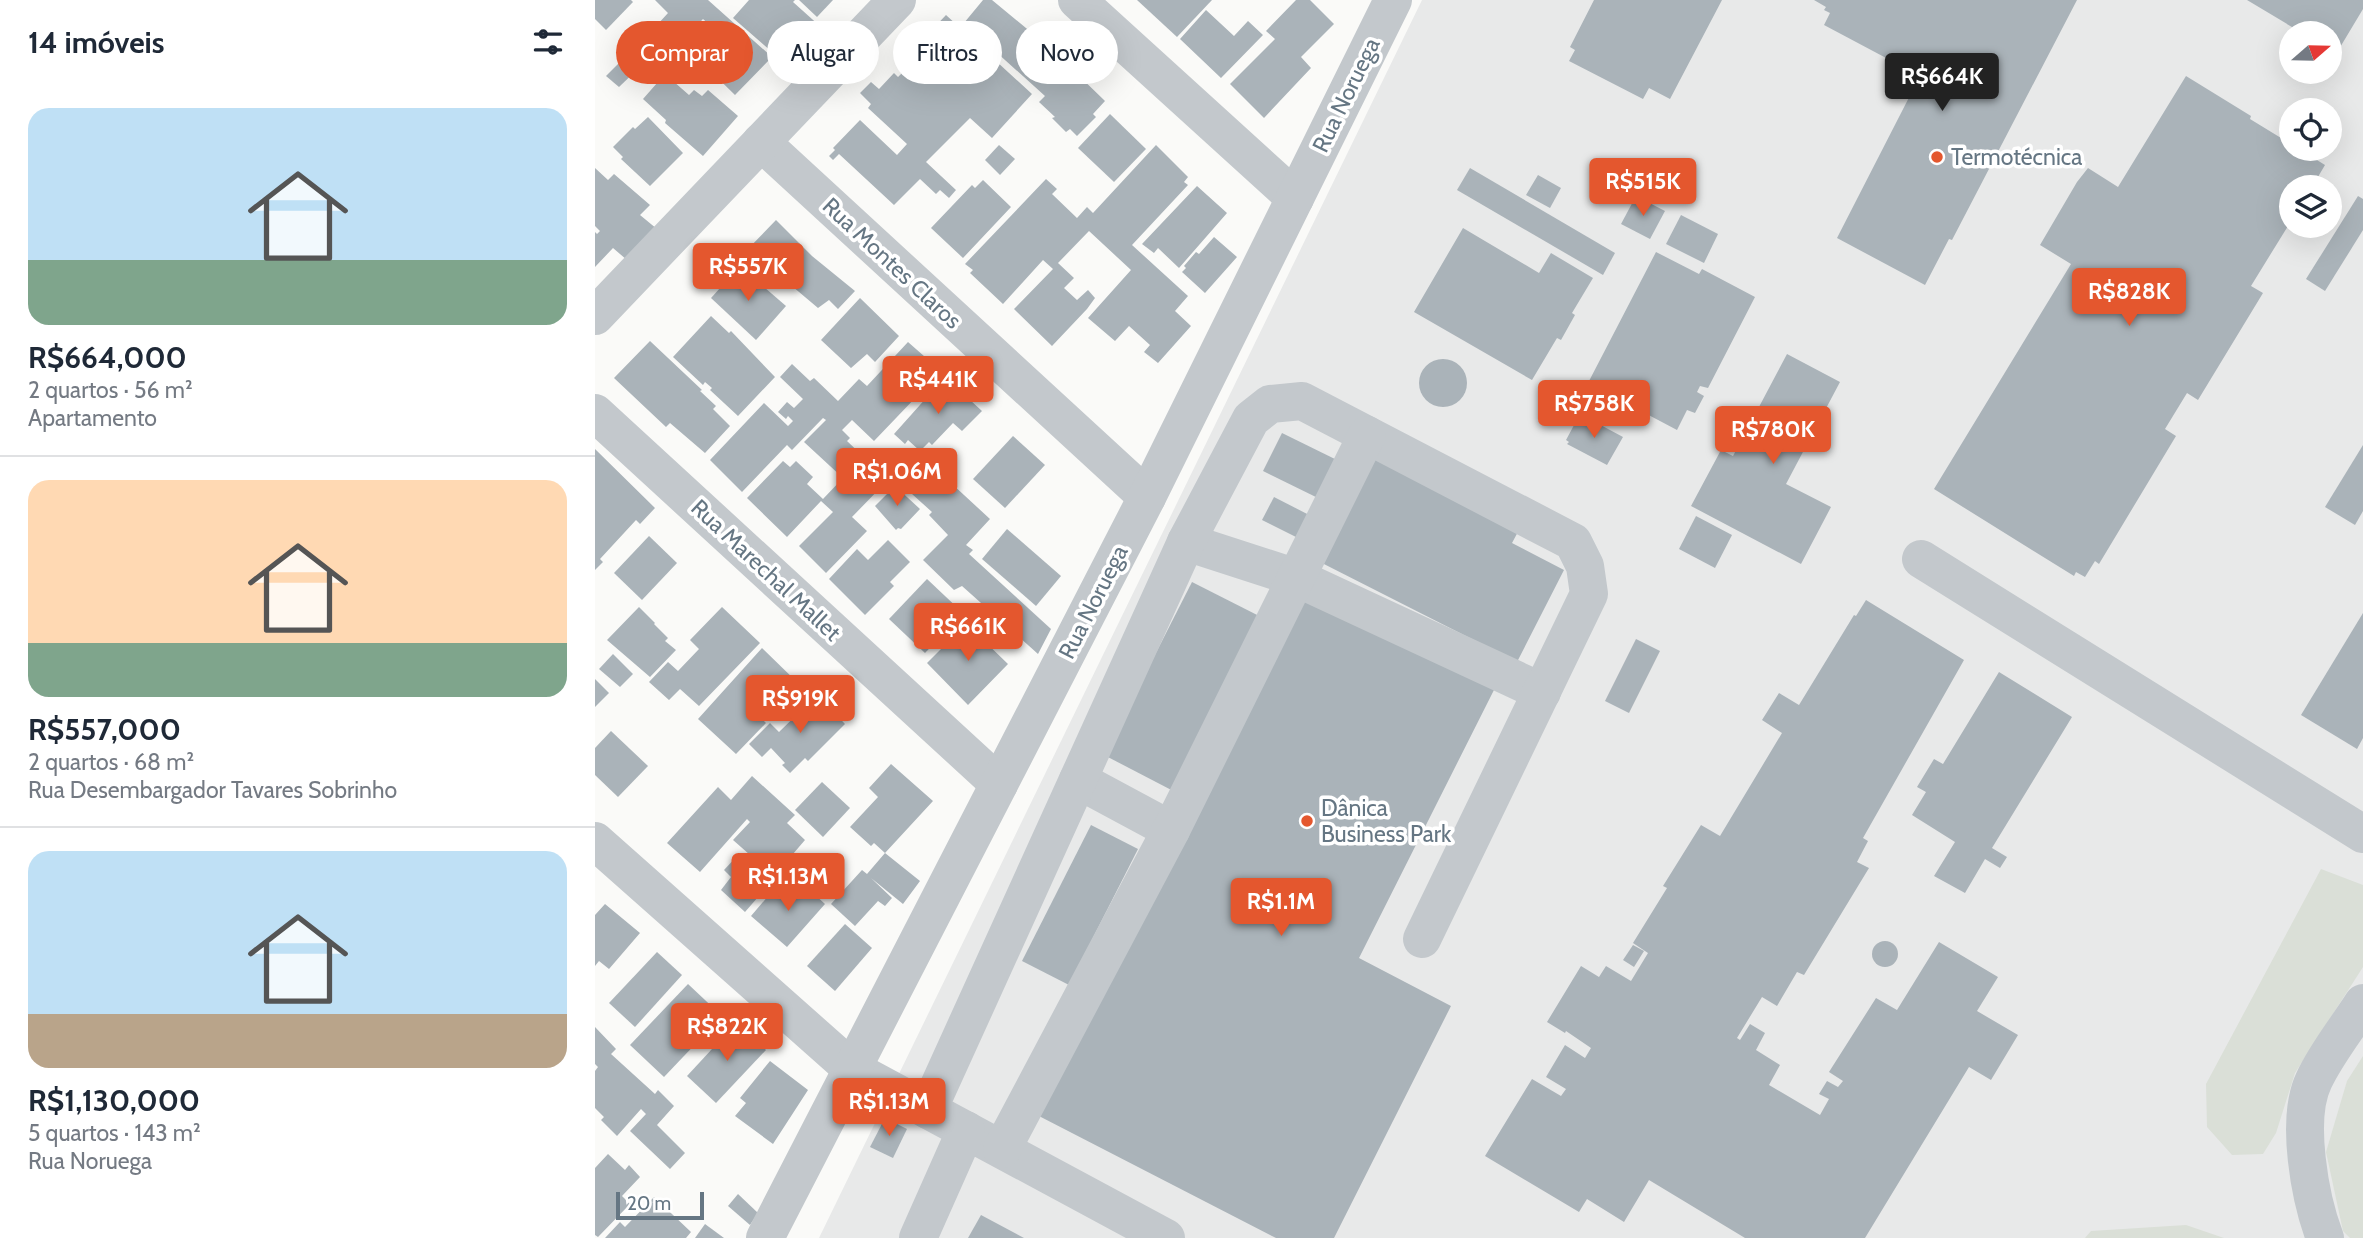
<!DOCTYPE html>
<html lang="pt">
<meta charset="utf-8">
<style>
:root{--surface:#fff;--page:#f6f6f7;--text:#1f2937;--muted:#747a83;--line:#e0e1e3;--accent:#e4572e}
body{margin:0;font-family:Cabin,sans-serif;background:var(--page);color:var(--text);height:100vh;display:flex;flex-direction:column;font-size:26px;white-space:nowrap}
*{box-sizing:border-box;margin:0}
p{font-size:23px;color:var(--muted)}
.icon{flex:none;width:38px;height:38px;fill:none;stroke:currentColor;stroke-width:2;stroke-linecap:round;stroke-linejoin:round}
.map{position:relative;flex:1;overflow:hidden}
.panel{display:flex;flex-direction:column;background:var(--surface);width:595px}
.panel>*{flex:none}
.guide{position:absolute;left:21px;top:21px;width:665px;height:63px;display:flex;gap:14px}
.needle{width:46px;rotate:70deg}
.controls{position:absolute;left:1684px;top:21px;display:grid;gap:14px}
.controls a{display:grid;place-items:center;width:63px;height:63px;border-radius:50%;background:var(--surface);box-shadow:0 7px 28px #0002;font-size:35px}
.scale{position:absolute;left:21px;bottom:18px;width:88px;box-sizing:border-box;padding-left:7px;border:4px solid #657683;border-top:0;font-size:19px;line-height:24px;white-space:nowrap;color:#657683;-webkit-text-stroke:5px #fff;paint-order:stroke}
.price{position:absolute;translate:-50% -60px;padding:0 16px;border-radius:7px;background:var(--accent);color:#fff;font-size:23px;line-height:46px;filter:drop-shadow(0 2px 4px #0008)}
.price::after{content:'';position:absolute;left:50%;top:42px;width:21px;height:16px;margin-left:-10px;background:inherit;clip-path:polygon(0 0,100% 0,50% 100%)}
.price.active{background:#222;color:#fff}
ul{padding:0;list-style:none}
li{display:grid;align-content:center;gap:14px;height:371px;padding:0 28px}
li+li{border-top:2px solid var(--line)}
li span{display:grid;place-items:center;height:217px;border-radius:21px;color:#555}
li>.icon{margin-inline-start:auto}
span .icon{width:126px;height:126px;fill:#fffc;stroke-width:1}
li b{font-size:30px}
h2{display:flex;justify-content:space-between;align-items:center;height:84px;padding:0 28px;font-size:30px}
.pill{padding:0 24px;border-radius:32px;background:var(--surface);box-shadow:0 7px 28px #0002;font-size:24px;line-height:63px}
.pill.active{background:var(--accent);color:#fff}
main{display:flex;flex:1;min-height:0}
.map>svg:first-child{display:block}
.built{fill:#e8e9e9;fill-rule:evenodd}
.green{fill:#dadfd7}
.building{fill:#aab3b9}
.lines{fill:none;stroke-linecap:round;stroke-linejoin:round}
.minor{stroke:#c3c8cc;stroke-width:38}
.poi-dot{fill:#e4572e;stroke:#fff;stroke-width:2.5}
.labels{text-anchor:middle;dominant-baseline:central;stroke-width:7;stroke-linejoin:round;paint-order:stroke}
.street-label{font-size:23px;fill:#657683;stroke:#fff}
.poi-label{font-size:23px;fill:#657683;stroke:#fff;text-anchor:start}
</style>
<main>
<section class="panel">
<h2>14 imóveis<svg class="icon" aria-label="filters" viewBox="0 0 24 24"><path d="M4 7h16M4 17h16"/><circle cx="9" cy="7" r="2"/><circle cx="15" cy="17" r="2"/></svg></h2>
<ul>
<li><span style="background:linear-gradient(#bfe0f5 70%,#7fa58c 0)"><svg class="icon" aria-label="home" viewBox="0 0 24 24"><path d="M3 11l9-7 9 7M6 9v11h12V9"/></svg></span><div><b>R$664,000</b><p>2 quartos · 56 m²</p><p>Apartamento</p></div></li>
<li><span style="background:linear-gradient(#ffd9b3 75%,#7fa58c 0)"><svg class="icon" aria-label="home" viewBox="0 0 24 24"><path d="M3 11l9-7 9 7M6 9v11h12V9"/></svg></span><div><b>R$557,000</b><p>2 quartos · 68 m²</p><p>Rua Desembargador Tavares Sobrinho</p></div></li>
<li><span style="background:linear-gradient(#bfe0f5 75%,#b9a48a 0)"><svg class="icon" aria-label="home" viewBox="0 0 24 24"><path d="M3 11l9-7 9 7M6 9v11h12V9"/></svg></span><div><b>R$1,130,000</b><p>5 quartos · 143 m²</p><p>Rua Noruega</p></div></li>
</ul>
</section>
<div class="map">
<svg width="1768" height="1238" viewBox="0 0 1768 1238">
<rect width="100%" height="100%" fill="#fafaf8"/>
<path class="built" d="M827,0H1768V1238H224ZM1696,33H1734V72H1696ZM1696,110H1734V149H1696ZM1696,187H1734V226H1696Z"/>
<g class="green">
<polygon points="1726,869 1768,885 1768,967 1700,1073 1681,1133 1668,1154 1637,1155 1612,1127 1611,1084"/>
<polygon points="1768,1056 1768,1238 1755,1238 1748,1231 1731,1152 1752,1081"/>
<polygon points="1591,1225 1629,1238 1490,1238 1496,1231"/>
</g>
<g class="building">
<polygon points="0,0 36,0 38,2 11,30 0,19"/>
<polygon points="60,0 113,0 177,57 140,95 96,52 119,29 108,19 81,47 96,60 87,69 51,37 73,13"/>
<polygon points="154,0 200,0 198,2 227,28 193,66 138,18"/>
<polygon points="204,0 238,0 222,17"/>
<polygon points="388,0 397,0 437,33 440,29 479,63 463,83 476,68 510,101 498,114 501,117 482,136 475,129 471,132 457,118 460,117 444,102 450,96 369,23"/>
<polygon points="542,0 617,0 582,37"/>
<polygon points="701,0 715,0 739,24 706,57 716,68 669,118 635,84 680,39 671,31"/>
<polygon points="999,0 1127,0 1075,99 1054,88 1048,99 974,61 980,50 975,47"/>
<polygon points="1219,0 1482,0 1357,240 1354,239 1330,285 1242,238 1325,76 1229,25 1235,13 1229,10 1231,7"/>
<polygon points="1652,0 1768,0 1768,9 1741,54 1734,50 1734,33 1707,33"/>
<polygon points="611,10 639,36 653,21 668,35 626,78 585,39"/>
<polygon points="351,15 437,94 397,138 375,118 331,162 361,190 354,198 345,190 341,194 325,179 299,205 244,154 238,160 234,156 240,150 238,148 265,120 302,155 312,144 273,108 276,104 265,93 276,82 284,89 299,73 303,77 317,63 311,57"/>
<polygon points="36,51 49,63 24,87 11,76"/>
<polygon points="70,74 94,95 99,90 107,96 113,90 143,116 108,156 70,123 71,120 48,99"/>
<polygon points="1591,76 1656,116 1655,119 1696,144 1696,149 1704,149 1730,165 1717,187 1696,187 1696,221 1656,286 1668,293 1603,400 1592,393 1570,429 1581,436 1504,564 1500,561 1490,577 1481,572 1479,576 1339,489 1476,264 1445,245 1482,182 1493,168 1523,187"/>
<polygon points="515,114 551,149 519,182 483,148"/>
<polygon points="53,117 88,153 55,186 26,159 28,157 18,147 38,127 40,129"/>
<polygon points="404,145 420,159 405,175 390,160"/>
<polygon points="561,145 593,177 589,182 593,185 537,245 593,296 580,311 596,326 563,363 549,352 555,345 534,326 520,341 493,318 536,270 494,231 463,263 479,278 469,288 482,300 493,290 500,298 492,309 457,346 419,309 458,269 448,260 408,304 375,273 378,270 370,264 451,179 462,189 457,194 482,218 492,207 498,213"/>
<polygon points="0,168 13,180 19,174 55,205 45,215 62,229 32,260 18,248 0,267 0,232 2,234 5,231 0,226"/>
<polygon points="875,168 1020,253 1008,275 862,190"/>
<polygon points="943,175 966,188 955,208 931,195"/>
<polygon points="388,180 416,207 368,258 336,228 377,185 380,188"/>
<polygon points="602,186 632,213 584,268 563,248 559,253 547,244"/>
<polygon points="1041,196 1070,211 1055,239 1026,224"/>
<polygon points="1763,196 1768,199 1768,230 1730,291 1711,279"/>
<polygon points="1086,215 1123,234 1109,263 1071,244"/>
<polygon points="181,220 217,256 260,291 243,309 234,300 223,308 191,281 186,287 150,252"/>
<polygon points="868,228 944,273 956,253 998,278 977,313 980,315 966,340 962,338 937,380 819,312"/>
<polygon points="619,237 642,257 610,293 587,272 591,268 589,266 601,252 604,254"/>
<polygon points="1061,252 1104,274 1107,269 1160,297 1113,388 1105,386 1102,392 1109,396 1100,413 1092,410 1082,430 993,383"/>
<polygon points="145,266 191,306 161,340 116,298"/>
<polygon points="265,298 304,336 280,362 272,354 256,368 226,340"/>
<polygon points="116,316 134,333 136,331 180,377 143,416 115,390 117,388 110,382 108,385 78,357"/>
<polygon points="55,341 107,390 105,391 121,406 118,409 135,426 110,453 75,423 71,427 19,378"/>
<polygon points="313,342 346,371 279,441 257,420 247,430 255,438 252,441 293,480 257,517 272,531 231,573 204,546 238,512 226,501 192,537 152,498 188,461 195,467 201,461 218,477 212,484 228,499 248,478 209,442 231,420 228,418 197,450 192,445 147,492 115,460 169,403 193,426 198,421 193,416 191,419 183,412 192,402 199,408 208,399 185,377 197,364 215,381 219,378 243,401 264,379 272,386"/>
<polygon points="1192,354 1245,382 1191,484 1236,507 1206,564 1096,506 1126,450 1138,456"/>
<circle cx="848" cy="383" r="24"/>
<polygon points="350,377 387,411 367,431 358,423 337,445 334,442 325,451 313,440 310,444 299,434"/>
<polygon points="985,414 1028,437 1012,465 972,444 974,442 971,440"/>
<polygon points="687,433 746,462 727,500 668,471"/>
<polygon points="418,436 450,465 410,508 378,479"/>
<polygon points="1768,445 1768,511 1760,525 1730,507"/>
<polygon points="0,449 60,508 45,524 41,520 5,559 8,562 0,570"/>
<polygon points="780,454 925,528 917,543 969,570 922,662 721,560"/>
<polygon points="343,471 395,519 371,545 378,550 374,554 456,629 443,654 367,586 359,590 328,560 353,535 334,515 337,512 317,494 323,488 326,490"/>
<polygon points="300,486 325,509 306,529 303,528 301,530 280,506"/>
<polygon points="679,497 720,518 709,541 667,520"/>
<polygon points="1101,516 1137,535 1120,568 1084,549"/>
<polygon points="412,529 466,576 441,606 387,559"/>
<polygon points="54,536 82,563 47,600 19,573"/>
<polygon points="293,540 315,562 295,582 299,586 270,615 234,579 262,549 273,560"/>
<polygon points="332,579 368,613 330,653 294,619"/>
<polygon points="597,582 674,621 586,795 509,755"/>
<polygon points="710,585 902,684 764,958 856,1006 739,1238 681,1238 442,1115"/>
<polygon points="1271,600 1369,660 1268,838 1273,841 1262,862 1274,868 1209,975 1202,972 1182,1006 1167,997 1142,1038 1145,1040 1155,1024 1170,1033 1161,1050 1185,1065 1174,1085 1225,1115 1234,1099 1224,1094 1232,1081 1243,1087 1248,1081 1234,1072 1281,998 1302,1010 1344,942 1403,977 1382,1011 1423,1035 1396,1080 1374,1067 1270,1238 1150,1238 1054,1180 1029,1222 992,1199 984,1212 890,1156 937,1079 966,1096 971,1089 951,1077 970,1045 990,1058 996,1048 971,1031 970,1033 952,1022 986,966 1004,977 1011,966 1036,981 1053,953 1038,943 1072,888 1068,886 1106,825 1125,836 1187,733 1167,720 1184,693 1204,705 1259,615 1261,616"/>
<polygon points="44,607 60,623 59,624 73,638 70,641 81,650 55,677 12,640"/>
<polygon points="127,607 165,643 104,706 85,689 74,700 54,682 73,662 83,671 104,649 95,640"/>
<polygon points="1768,613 1768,738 1762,749 1706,715"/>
<polygon points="378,622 387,631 383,635 413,664 373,705 332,663 371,624 374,626"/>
<polygon points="1041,639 1065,651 1034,713 1010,701"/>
<polygon points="167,648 204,684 168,720 171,723 141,754 103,719"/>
<polygon points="18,654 38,674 25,687 4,669"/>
<polygon points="1404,672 1477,717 1397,848 1412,857 1405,868 1390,859 1370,893 1339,876 1360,842 1317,815 1331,792 1322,787 1339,759 1348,764"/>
<polygon points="0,679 14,693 0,707"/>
<polygon points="222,695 250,724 213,761 210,758 195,773 187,765 190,763 176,748 167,757 154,744 175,723 184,732"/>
<polygon points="16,731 53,766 23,797 0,775 0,748"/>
<polygon points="296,764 338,801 290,853 325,881 308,904 276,878 297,898 290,906 283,901 260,926 236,904 267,870 272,874 290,853 279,843 276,846 255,827 283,797 274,788"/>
<polygon points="157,776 200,815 192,823 210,840 179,876 138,840 155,822 152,819 105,872 72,843 123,787 136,800"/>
<polygon points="227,782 255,808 228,837 200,810"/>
<polygon points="496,825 543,849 474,985 427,961"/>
<polygon points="143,855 150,862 153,859 177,881 150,912 126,890 136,877 129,870"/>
<polygon points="205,881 230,904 192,947 156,916 180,888 191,897"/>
<polygon points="10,904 45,933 14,969 4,961 0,966 0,915"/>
<polygon points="250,924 277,948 240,991 212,966"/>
<circle cx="1290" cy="954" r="13"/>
<polygon points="1038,945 1049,951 1039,967 1028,960"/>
<polygon points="62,952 87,975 40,1027 14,1003"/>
<polygon points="93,984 127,1016 69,1077 35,1045"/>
<polygon points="142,1022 171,1050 121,1103 92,1076"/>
<polygon points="0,1027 21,1049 16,1054 60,1094 63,1090 79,1106 62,1125 90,1153 75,1169 35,1131 51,1114 46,1109 22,1136 6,1120 9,1117 0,1108 0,1071 3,1067 0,1064"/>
<polygon points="175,1061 213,1090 178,1144 140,1116 151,1103 145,1098"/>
<polygon points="290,1118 312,1129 298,1158 275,1147"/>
<polygon points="13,1154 30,1170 34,1165 45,1177 27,1196 35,1204 3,1237 0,1235 0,1168"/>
<polygon points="143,1194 163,1213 155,1225 133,1206"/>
<polygon points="59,1197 96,1232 91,1238 10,1238 25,1222 30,1227"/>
<polygon points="386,1215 429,1238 373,1238"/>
<polygon points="110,1224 129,1238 100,1238"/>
</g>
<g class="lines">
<g class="minor">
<polyline points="482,0 700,198"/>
<polyline points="166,142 552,497"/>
<polyline points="0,316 302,0"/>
<polyline points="0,413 404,784"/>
<polyline points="591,542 702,578 947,692"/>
<polyline points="1326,559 1768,834"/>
<polyline points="483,780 576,830"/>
<polyline points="0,841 257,1069 571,1238"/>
<polyline points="333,1110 591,542 656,419 675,404 707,401 978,542 990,566 994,594 827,939"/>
<polyline points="407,1149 576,830 772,435"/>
<polyline points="170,1238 552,497 798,0"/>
<polyline points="323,1238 371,1130"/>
<path d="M1730,1238C1715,1199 1700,1119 1719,1080C1731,1054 1752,1028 1768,1003"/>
</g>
</g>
<g class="poi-dot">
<circle cx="1342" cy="157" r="7"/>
<circle cx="712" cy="821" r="7"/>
</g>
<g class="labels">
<g class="street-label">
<text transform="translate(751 95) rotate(-64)">Rua Noruega</text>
<text transform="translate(297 263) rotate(43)">Rua Montes Claros</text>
<text transform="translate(171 570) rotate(43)">Rua Marechal Mallet</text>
<text transform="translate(498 602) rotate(-63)">Rua Noruega</text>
</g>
<g class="poi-label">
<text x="1356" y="157">Termotécnica</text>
<text x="726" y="808">Dânica<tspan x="726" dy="26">Business Park</tspan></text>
</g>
</g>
</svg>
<div class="controls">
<a><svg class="needle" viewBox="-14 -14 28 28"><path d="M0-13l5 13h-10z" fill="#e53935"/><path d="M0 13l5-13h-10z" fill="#747a83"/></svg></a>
<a><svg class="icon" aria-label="locate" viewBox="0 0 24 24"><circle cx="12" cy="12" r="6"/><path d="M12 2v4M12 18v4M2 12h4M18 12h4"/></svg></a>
<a><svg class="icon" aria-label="layers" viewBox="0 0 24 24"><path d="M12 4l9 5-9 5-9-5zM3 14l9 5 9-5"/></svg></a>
</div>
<div class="scale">20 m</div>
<b class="price active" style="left:1347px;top:113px">R$664K</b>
<b class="price" style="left:1048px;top:218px">R$515K</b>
<b class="price" style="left:153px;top:303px">R$557K</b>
<b class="price" style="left:1534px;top:328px">R$828K</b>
<b class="price" style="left:343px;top:416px">R$441K</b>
<b class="price" style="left:999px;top:440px">R$758K</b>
<b class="price" style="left:1178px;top:466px">R$780K</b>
<b class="price" style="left:302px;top:508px">R$1.06M</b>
<b class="price" style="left:373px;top:663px">R$661K</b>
<b class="price" style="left:205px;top:735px">R$919K</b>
<b class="price" style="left:193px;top:913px">R$1.13M</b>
<b class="price" style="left:686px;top:938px">R$1.1M</b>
<b class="price" style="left:132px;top:1063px">R$822K</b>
<b class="price" style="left:294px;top:1138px">R$1.13M</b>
<div class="guide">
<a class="pill active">Comprar</a>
<a class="pill">Alugar</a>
<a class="pill">Filtros</a>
<a class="pill">Novo</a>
</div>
</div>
</main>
